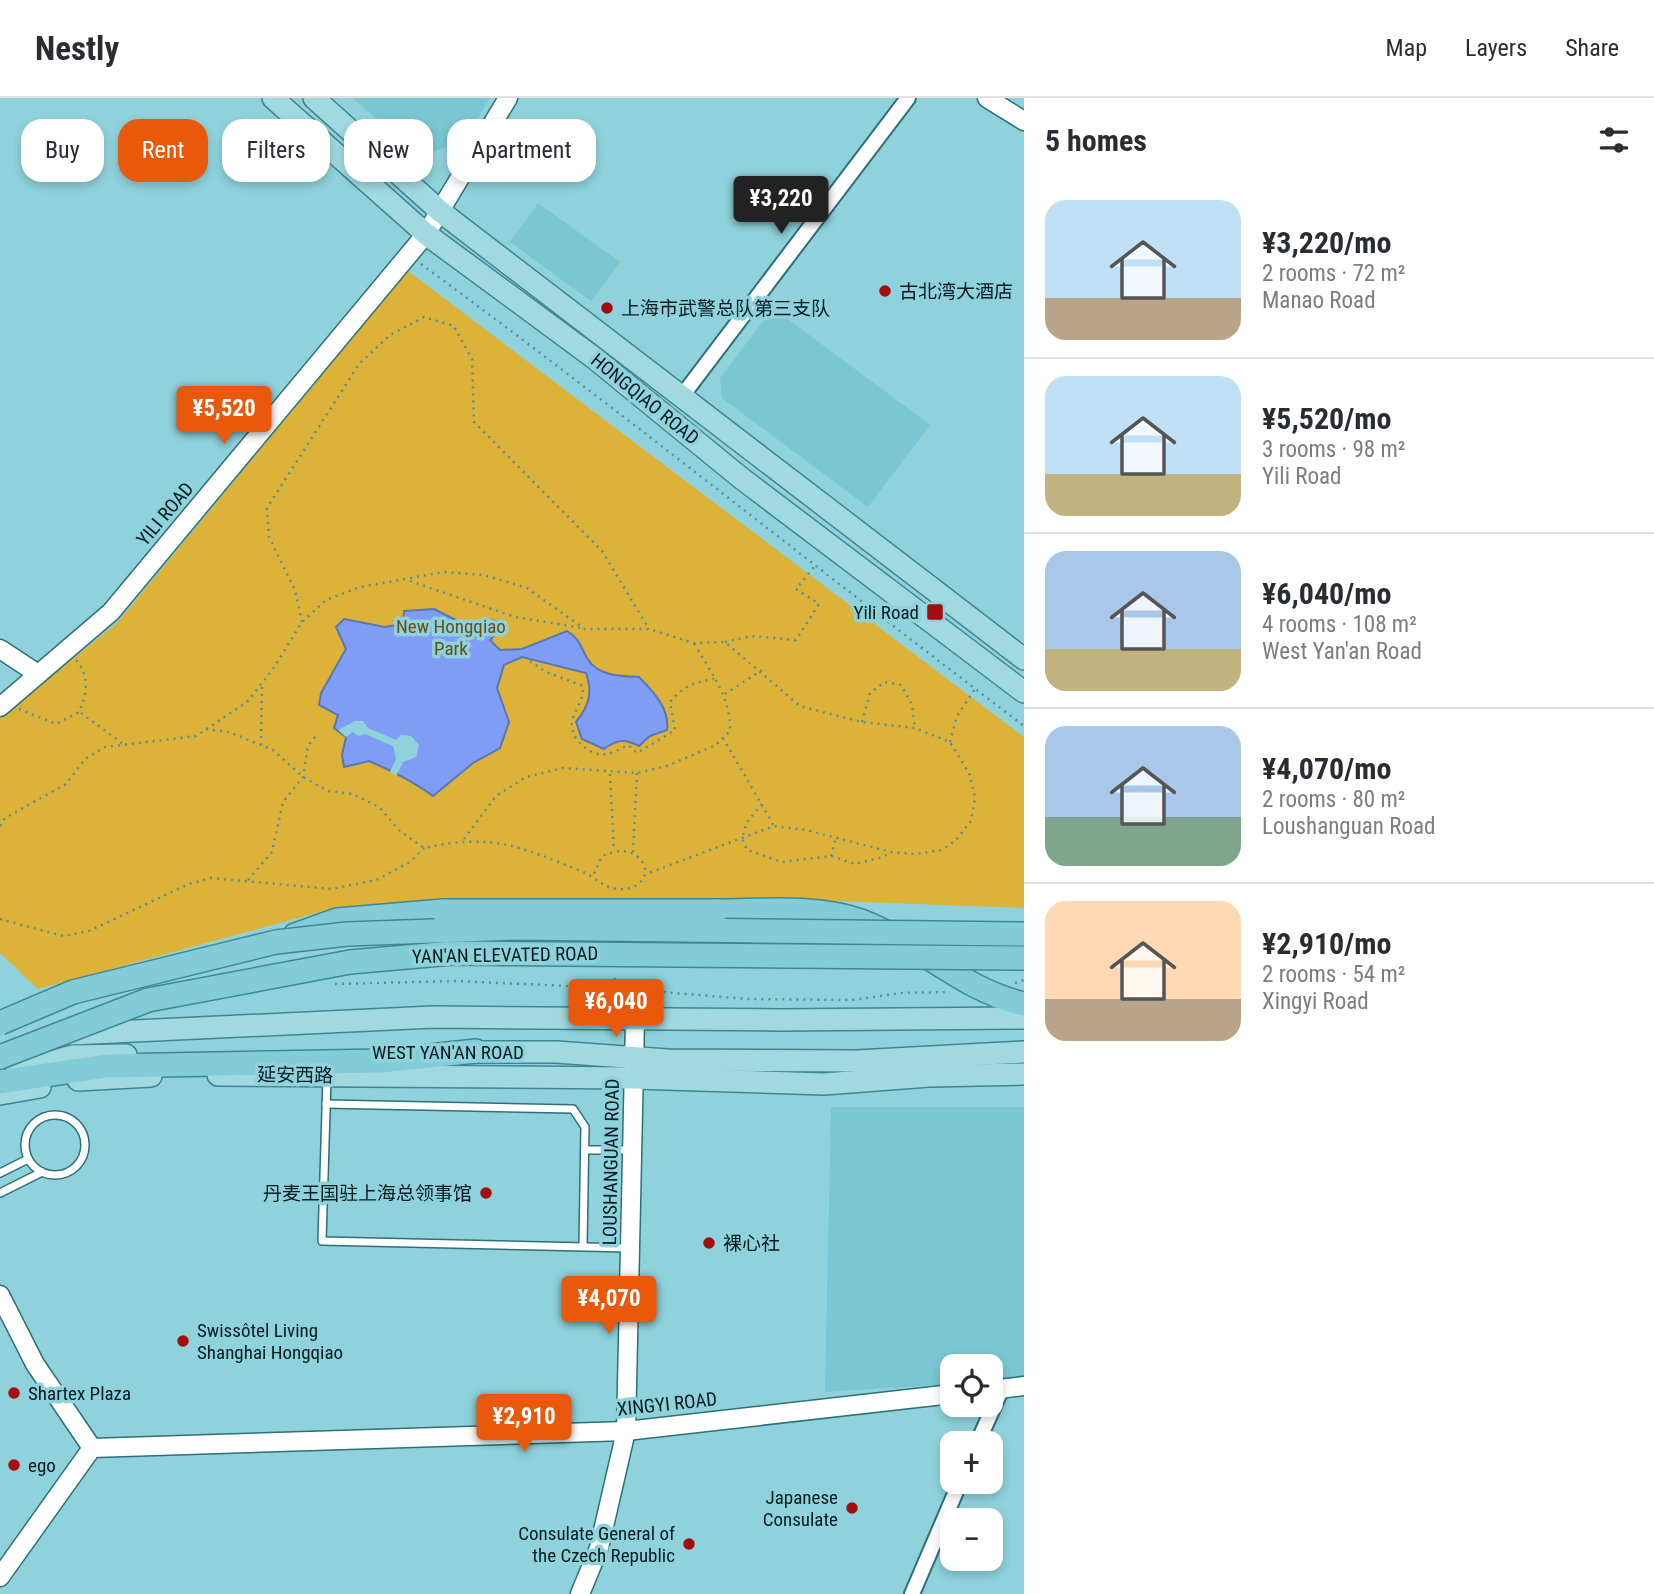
<!DOCTYPE html>
<meta charset="utf-8">
<style>
:root{--surface:#fff;--page:#f7f7f7;--text:#2b2b33;--muted:#7c7c81;--line:#e1e1e2;--accent:#ea580c}
body{margin:0;font-family:"Roboto Condensed","Noto Sans SC",sans-serif;background:var(--page);color:var(--text);height:100vh;display:flex;flex-direction:column;font-size:26px;white-space:nowrap}
*{box-sizing:border-box;margin:0}
p{font-size:23px;color:var(--muted)}
.icon{flex:none;width:38px;height:38px;fill:none;stroke:currentColor;stroke-width:2;stroke-linecap:round;stroke-linejoin:round}
.map{position:relative;flex:1;overflow:hidden}
.drawer{display:flex;flex-direction:column;background:var(--surface);width:630px}
.drawer>*{flex:none}
.top-card{position:absolute;left:21px;top:21px;width:665px;height:63px;display:flex;gap:14px}
.fabs{position:absolute;left:940px;top:1256px;display:grid;gap:14px}
.fabs a{display:grid;place-items:center;width:63px;height:63px;border-radius:14px;background:var(--surface);box-shadow:0 4px 10px #0003;font-size:35px}
.price{position:absolute;translate:-50% -60px;padding:0 16px;border-radius:7px;background:var(--accent);color:#fff;font-size:23px;line-height:46px;filter:drop-shadow(0 2px 4px #0008)}
.price::after{content:'';position:absolute;left:50%;top:42px;width:21px;height:16px;margin-left:-10px;background:inherit;clip-path:polygon(0 0,100% 0,50% 100%)}
.price.selected{background:#222;color:#fff}
ul{padding:0;list-style:none}
li{display:flex;align-items:center;gap:21px;height:175px;padding:0 21px}
li+li{border-top:2px solid var(--line)}
li span{display:grid;place-items:center;flex:none;width:196px;height:140px;border-radius:21px;color:#555}
li>.icon{margin-inline-start:auto}
span .icon{width:84px;height:84px;fill:#fffc;stroke-width:1}
li b{font-size:30px}
h2{display:flex;justify-content:space-between;align-items:center;height:84px;padding:0 21px;font-size:30px}
.chip{padding:0 24px;border-radius:21px;background:var(--surface);box-shadow:0 4px 10px #0003;font-size:24px;line-height:63px}
.chip.selected{background:var(--accent);color:#fff}
header{display:flex;align-items:center;gap:42px;box-sizing:border-box;height:98px;padding:0 35px;background:var(--surface);border-bottom:2px solid var(--line)}
header strong{font-size:33px}
nav{display:flex;gap:38px;margin-inline-start:auto;font-size:24px}
main{display:flex;flex:1;min-height:0}
.map>svg:first-child{display:block}
.built{fill:#7ac6d2}
.green{fill:#ddb238}
.water{fill:#7f9df4;stroke:#5976b4;stroke-width:2}
.pier{fill:#8fd2dc}
.lines{fill:none;stroke-linecap:round;stroke-linejoin:round}
.service-casing{stroke:#2c707a;stroke-width:10}
.minor-casing{stroke:#2c707a;stroke-width:18}
.tertiary-casing{stroke:#2c707a;stroke-width:21}
.primary-casing{stroke:#408690;stroke-width:24}
.trunk-casing{stroke:#408690;stroke-width:26}
.path{stroke:#5c9098;stroke-width:2.5;stroke-dasharray:2 5;stroke-linecap:butt}
.service{stroke:#fff;stroke-width:7}
.minor{stroke:#fff;stroke-width:14}
.tertiary{stroke:#fff;stroke-width:18}
.primary{stroke:#a1d9e1;stroke-width:21}
.trunk{stroke:#82ccd7;stroke-width:23}
.trunk-bridge-casing{stroke:#408690;stroke-width:26;stroke-linecap:butt}
.trunk-bridge{stroke:#82ccd7;stroke-width:23}
.poi-dot{fill:#a40c0d;stroke:#8fd2dc;stroke-width:2.5}
.labels{text-anchor:middle;dominant-baseline:central;stroke-width:7;stroke-linejoin:round;paint-order:stroke}
.poi-label{font-size:19px;fill:#011c20;stroke:#8fd2dc;text-anchor:start}
.street-label{font-size:19px;fill:#011c20;stroke:#8fd2dc}
.park-label{font-size:19px;fill:#655018;stroke:#8fd2dc}
</style>
<header>
<strong>Nestly</strong>
<nav><a>Map</a><a>Layers</a><a>Share</a></nav>
</header>
<main>
<div class="map">
<svg width="1024" height="1496" viewBox="0 0 1024 1496">
<rect width="100%" height="100%" fill="#8fd2dc"/>
<g class="built">
<polygon points="353,0 490,0 463,44 428,55 399,41"/>
<polygon points="538,105 620,164 591,203 510,144"/>
<polygon points="773,210 930,327 868,409 722,300 720,280"/>
<polygon points="831,1009 1024,1009 1024,1282 991,1284 990,1269 952,1269 952,1286 825,1294"/>
</g>
<polygon class="green" points="408,173 1024,639 1024,810 806,802 568,802 338,809 38,891 0,855 0,620 117,525"/>
<path class="water" d="M434,511L460,524L478,540L492,522L505,526L490,542L500,552L522,551L567,533C580,541 580,548 587,560C597,578 620,578 639,579C653,593 670,611 667,632L650,638L639,648C625,641 617,641 604,651L582,641L576,624C589,608 593,595 586,575L522,559L504,567L497,590L509,624L500,650L473,665L433,698C413,683 392,673 369,663L344,669L342,657L346,639L334,630L338,617L319,607L321,595L346,551L336,529L344,521L385,529L403,526L404,513Z"/>
<polygon class="pier" points="355,623 363,623 368,630 396,642 401,637 411,638 419,647 416,659 403,664 396,678 390,674 396,661 393,648 365,636 358,638 353,634 346,639 338,632"/>
<g class="lines">
<g class="service-casing">
<g id="service">
<polyline points="327,980 322,1143 630,1150"/>
<polyline points="326,1006 573,1011 585,1029 583,1148"/>
<circle cx="55" cy="1047" r="30"/>
<polyline points="585,1052 633,1052"/>
<polyline points="0,1075 28,1061"/>
<polyline points="0,1095 42,1074"/>
</g>
</g>
<g class="minor-casing">
<g id="minor">
<polyline points="682,298 908,0"/>
<polyline points="977,1346 1002,1290"/>
<polyline points="912,1496 960,1384"/>
</g>
</g>
<g class="tertiary-casing">
<g id="tertiary">
<polyline points="987,0 1024,23"/>
<polyline points="0,551 38,576"/>
<polyline points="0,609 111,514 426,136 508,0"/>
<polyline points="0,1197 35,1266 92,1350"/>
<polyline points="990,1292 1024,1288"/>
<polyline points="92,1350 626,1333 952,1296"/>
<polyline points="0,1479 92,1350"/>
<polyline points="580,1496 599,1450 626,1333 635,921"/>
</g>
</g>
<g class="primary-casing">
<g id="primary">
<polyline points="273,0 426,136 593,259 741,380 1024,594"/>
<polyline points="314,0 441,114 1024,561"/>
<polyline points="71,936 433,919 780,922 1024,920"/>
<polyline points="460,954 556,954 667,962 857,963 1024,954"/>
<polyline points="17,973 73,958 126,957"/>
<polyline points="218,977 634,980 824,986 929,978 1024,976"/>
<polyline points="78,982 151,978"/>
<polyline points="0,996 40,989"/>
</g>
</g>
<g class="trunk-casing">
<g id="trunk">
<path d="M716,813C763,813 816,807 861,823C919,845 962,892 1024,906"/>
<polyline points="295,837 337,822 443,813"/>
<polyline points="0,984 107,968 381,963 476,953"/>
</g>
</g>
<g class="path">
<path d="M421,166C625,316 822,475 1024,628"/>
<polyline points="410,483 515,519 582,530"/>
<polyline points="302,524 295,492 269,439 267,410 359,266 390,237 424,219 454,228 472,261 474,324 602,453 649,531"/>
<polyline points="725,544 752,538 796,542 819,506 796,491 814,469"/>
<path d="M530,563L546,574L583,588C583,603 578,607 573,620C566,638 590,660 607,656C613,655 621,650 628,647L637,655L675,632L670,604C683,588 695,584 714,581"/>
<polyline points="725,596 762,572"/>
<path d="M19,611L56,626L79,614C87,596 90,578 76,562"/>
<polyline points="81,615 126,648"/>
<polyline points="862,624 870,595 885,584 901,587 912,607 915,630"/>
<path d="M206,631L229,634L273,652L303,679L328,693L353,696L379,709L400,733L424,750C493,735 518,748 581,773C596,779 602,790 619,791C639,793 655,775 638,759C628,750 614,753 602,758L593,778"/>
<polyline points="723,640 774,728"/>
<polyline points="950,644 957,618 975,591"/>
<polyline points="261,647 262,587"/>
<polyline points="610,676 614,753"/>
<polyline points="762,706 747,724 742,740 747,752 782,764 831,758 855,766 883,759 891,754"/>
<polyline points="0,728 5,720 66,686 85,661 105,649 196,638 247,604 273,571 302,524 326,502 360,489 444,474 484,477 527,490 585,531 649,531 694,545 725,544 800,608 862,624 915,630 950,644 970,677 975,700 971,723 956,742 942,752 915,756 891,754 806,732 774,728 646,776"/>
<path d="M464,741L496,698L526,679L563,670L637,675L667,668L716,647L730,633C731,599 711,575 694,545"/>
<polyline points="633,754 637,675"/>
<polyline points="831,758 836,739"/>
<polyline points="248,782 272,754 283,704 303,679 308,648 316,638"/>
<polyline points="0,821 63,838 89,833 189,786 211,780 331,791 376,782 410,764 424,750"/>
<polyline points="1015,885 1024,882"/>
<polyline points="335,886 455,883 614,890 747,901 852,902 901,895 950,894"/>
<polyline points="614,889 615,875"/>
</g>
<use href="#service" class="service"/>
<use href="#minor" class="minor"/>
<use href="#tertiary" class="tertiary"/>
<use href="#primary" class="primary"/>
<use href="#trunk" class="trunk"/>
<g class="trunk-bridge-casing">
<g id="trunk-bridge">
<polyline points="443,813 716,813"/>
<polyline points="0,925 73,894 276,844 347,836 517,830 1024,836"/>
<polyline points="0,959 148,902 350,864 452,855 1024,860"/>
</g>
</g>
<use href="#trunk-bridge" class="trunk-bridge"/>
</g>
<g class="poi-dot">
<circle cx="885" cy="193" r="7"/>
<circle cx="607" cy="210" r="7"/>
<rect x="926" y="505" width="18" height="18" rx="3.5"/>
<circle cx="486" cy="1095" r="7"/>
<circle cx="709" cy="1145" r="7"/>
<circle cx="183" cy="1243" r="7"/>
<circle cx="14" cy="1295" r="7"/>
<circle cx="14" cy="1367" r="7"/>
<circle cx="852" cy="1410" r="7"/>
<circle cx="689" cy="1446" r="7"/>
</g>
<g class="labels">
<g class="poi-label">
<text x="899" y="193">古北湾大酒店</text>
<text x="621" y="210">上海市武警总队第三支队</text>
<text x="919" y="514" text-anchor="end">Yili Road</text>
<text x="472" y="1095" text-anchor="end">丹麦王国驻上海总领事馆</text>
<text x="723" y="1145">裸心社</text>
<text x="197" y="1232">Swissôtel Living<tspan x="197" dy="22">Shanghai Hongqiao</tspan></text>
<text x="28" y="1295">Shartex Plaza</text>
<text x="28" y="1367">ego</text>
<text x="838" y="1399" text-anchor="end">Japanese<tspan x="838" dy="22">Consulate</tspan></text>
<text x="675" y="1435" text-anchor="end">Consulate General of<tspan x="675" dy="22">the Czech Republic</tspan></text>
</g>
<g class="street-label">
<text transform="translate(645 301) rotate(39)">HONGQIAO ROAD</text>
<text transform="translate(165 416) rotate(-50)">YILI ROAD</text>
<text transform="translate(505 857) rotate(-1)">YAN'AN ELEVATED ROAD</text>
<text x="448" y="954">WEST YAN'AN ROAD</text>
<text transform="translate(295 977) rotate(1)">延安西路</text>
<text transform="translate(611 1064) rotate(-89)">LOUSHANGUAN ROAD</text>
<text transform="translate(667 1306) rotate(-6)">XINGYI ROAD</text>
</g>
<g class="park-label">
<text x="451" y="528">New Hongqiao<tspan x="451" dy="22">Park</tspan></text>
</g>
</g>
</svg>
<div class="fabs">
<a><svg class="icon" aria-label="locate" viewBox="0 0 24 24"><circle cx="12" cy="12" r="6"/><path d="M12 2v4M12 18v4M2 12h4M18 12h4"/></svg></a>
<a>+</a>
<a>−</a>
</div>
<b class="price selected" style="left:781px;top:138px">¥3,220</b>
<b class="price" style="left:224px;top:348px">¥5,520</b>
<b class="price" style="left:616px;top:941px">¥6,040</b>
<b class="price" style="left:609px;top:1238px">¥4,070</b>
<b class="price" style="left:524px;top:1356px">¥2,910</b>
<div class="top-card">
<a class="chip">Buy</a>
<a class="chip selected">Rent</a>
<a class="chip">Filters</a>
<a class="chip">New</a>
<a class="chip">Apartment</a>
</div>
</div>
<section class="drawer">
<h2>5 homes<svg class="icon" aria-label="filters" viewBox="0 0 24 24"><path d="M4 7h16M4 17h16"/><circle cx="9" cy="7" r="2"/><circle cx="15" cy="17" r="2"/></svg></h2>
<ul>
<li><span style="background:linear-gradient(#bfe0f5 70%,#b9a48a 0)"><svg class="icon" aria-label="home" viewBox="0 0 24 24"><path d="M3 11l9-7 9 7M6 9v11h12V9"/></svg></span><div><b>¥3,220/mo</b><p>2 rooms · 72 m²</p><p>Manao Road</p></div></li>
<li><span style="background:linear-gradient(#bfe0f5 70%,#c2b280 0)"><svg class="icon" aria-label="home" viewBox="0 0 24 24"><path d="M3 11l9-7 9 7M6 9v11h12V9"/></svg></span><div><b>¥5,520/mo</b><p>3 rooms · 98 m²</p><p>Yili Road</p></div></li>
<li><span style="background:linear-gradient(#a9c7e8 70%,#c2b280 0)"><svg class="icon" aria-label="home" viewBox="0 0 24 24"><path d="M3 11l9-7 9 7M6 9v11h12V9"/></svg></span><div><b>¥6,040/mo</b><p>4 rooms · 108 m²</p><p>West Yan'an Road</p></div></li>
<li><span style="background:linear-gradient(#a9c7e8 65%,#7fa58c 0)"><svg class="icon" aria-label="home" viewBox="0 0 24 24"><path d="M3 11l9-7 9 7M6 9v11h12V9"/></svg></span><div><b>¥4,070/mo</b><p>2 rooms · 80 m²</p><p>Loushanguan Road</p></div></li>
<li><span style="background:linear-gradient(#ffd9b3 70%,#b9a48a 0)"><svg class="icon" aria-label="home" viewBox="0 0 24 24"><path d="M3 11l9-7 9 7M6 9v11h12V9"/></svg></span><div><b>¥2,910/mo</b><p>2 rooms · 54 m²</p><p>Xingyi Road</p></div></li>
</ul>
</section>
</main>
